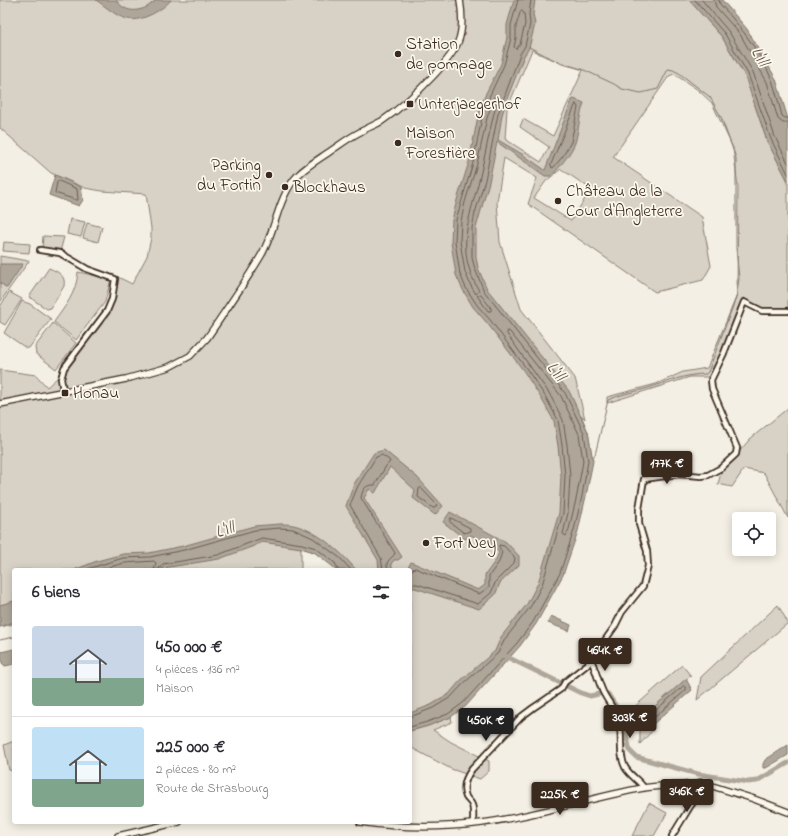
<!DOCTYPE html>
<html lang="fr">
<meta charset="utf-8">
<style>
:root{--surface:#fff;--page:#f2f2f3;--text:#2b2b33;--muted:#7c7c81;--line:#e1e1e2;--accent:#3b2a1e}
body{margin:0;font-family:"Indie Flower",sans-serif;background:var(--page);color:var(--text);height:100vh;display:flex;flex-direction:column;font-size:15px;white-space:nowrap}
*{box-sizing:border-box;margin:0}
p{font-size:13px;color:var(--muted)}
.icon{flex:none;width:22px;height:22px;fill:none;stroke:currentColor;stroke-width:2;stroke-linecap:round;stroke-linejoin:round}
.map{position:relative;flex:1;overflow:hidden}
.details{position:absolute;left:12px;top:568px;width:400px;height:256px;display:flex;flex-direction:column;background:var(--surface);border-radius:4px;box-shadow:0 2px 10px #0003}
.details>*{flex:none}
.tools{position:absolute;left:732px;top:512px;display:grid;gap:8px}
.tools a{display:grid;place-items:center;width:44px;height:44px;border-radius:4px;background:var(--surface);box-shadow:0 2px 10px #0003;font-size:20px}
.price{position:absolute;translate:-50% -34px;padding:0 9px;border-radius:4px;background:var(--accent);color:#fff;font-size:13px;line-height:26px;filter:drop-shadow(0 1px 2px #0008)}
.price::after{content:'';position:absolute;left:50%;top:24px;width:12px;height:9px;margin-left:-6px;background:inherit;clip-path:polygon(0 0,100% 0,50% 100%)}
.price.current{background:#222;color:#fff}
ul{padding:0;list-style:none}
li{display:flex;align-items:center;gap:12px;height:100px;padding:0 20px}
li+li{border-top:1px solid var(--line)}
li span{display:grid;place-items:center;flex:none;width:112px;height:80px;border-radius:4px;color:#555}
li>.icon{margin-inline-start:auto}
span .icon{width:48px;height:48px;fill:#fffc;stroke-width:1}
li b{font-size:17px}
h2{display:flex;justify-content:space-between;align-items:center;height:48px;padding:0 20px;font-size:17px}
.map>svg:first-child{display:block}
.green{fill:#d8d1c6;stroke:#8a7e72;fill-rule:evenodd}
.water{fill:#afa69a;stroke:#817468}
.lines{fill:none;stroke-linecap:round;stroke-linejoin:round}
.shore{stroke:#695c50;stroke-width:1}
.stream{stroke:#817468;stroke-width:1}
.river{stroke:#afa69a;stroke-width:5}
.minor-casing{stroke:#3b2a1e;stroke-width:8}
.major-casing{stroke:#3b2a1e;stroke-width:8}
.minor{stroke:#fbf7ec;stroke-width:4.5}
.major{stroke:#fbf7ec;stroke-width:5.5}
.poi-dot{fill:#3b2a1e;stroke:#fbf7ec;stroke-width:1.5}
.labels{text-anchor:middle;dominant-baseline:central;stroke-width:3.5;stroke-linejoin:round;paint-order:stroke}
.poi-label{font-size:17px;fill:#3b2a1e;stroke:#fbf7ec;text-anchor:start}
.water-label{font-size:18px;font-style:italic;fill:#645549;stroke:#fbf7ec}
</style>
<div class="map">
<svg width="788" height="836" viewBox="0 0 788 836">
<rect width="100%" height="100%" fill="#f3efe4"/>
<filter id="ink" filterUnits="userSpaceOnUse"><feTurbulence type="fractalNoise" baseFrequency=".025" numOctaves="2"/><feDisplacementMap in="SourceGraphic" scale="8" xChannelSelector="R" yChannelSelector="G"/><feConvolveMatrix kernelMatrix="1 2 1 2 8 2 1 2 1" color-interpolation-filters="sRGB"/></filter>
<g filter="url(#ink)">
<g class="green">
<path d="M0,0H689L722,37L745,76L767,141L788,181V308C771,311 760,309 745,302L734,334L709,377H690L607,403V397L656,384L683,372L707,368L737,295L738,187L733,148L712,103L698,90L674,74L669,76L613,157L702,217L711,266L703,280L655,292L528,204L537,178L504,158L497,202L500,242L521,309L575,378L585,419L581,415L588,432L592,457L574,462L545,585L474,681L410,717V570H335C329,558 314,551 301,548V570H199L198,569L162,570V568L151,570H14V624L0,627V370L36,375L47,387L58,377L63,362L108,305L116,276L132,284L147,256L151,238V228L146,194L102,191L85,188L51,173L0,128ZM532,50L546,57L583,70L553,136L523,119L520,127L549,147L541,162L505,139L507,109ZM561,169L591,189L571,221L534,198L546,181Z"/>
<polygon points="70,219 85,222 81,237 67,234"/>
<polygon points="87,223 102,227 98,242 83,238"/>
<polygon points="43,236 64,237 60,252 42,249"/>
<polygon points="4,242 30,244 29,253 3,251"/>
<polygon points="0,256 29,261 0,302"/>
<path d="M49,268C58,272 66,275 64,286L51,308L47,309L29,297Z"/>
<path d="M78,272L111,279L105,302L76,340L54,322C66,305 76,294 78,272Z"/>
<polygon points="9,292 22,299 5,325 0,322 0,307"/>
<polygon points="22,301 30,304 51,319 29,348 26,348 4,333"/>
<polygon points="53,323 76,343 56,369 36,354 35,347"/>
<polygon points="788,408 788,518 764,473 744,469 732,487 718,484 721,473 750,439"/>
<polygon points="778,605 788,623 697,700 701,677"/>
<polygon points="682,665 691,676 686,679 646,714 653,730 640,744 640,731 648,721 644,712 636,718 631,710"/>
<polygon points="451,717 452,722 433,730 451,742 489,761 489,771 480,779 451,769 410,747 410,731 428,726"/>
<polygon points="14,741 14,771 9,770 4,745"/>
<polygon points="649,803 667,813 654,836 632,836"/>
</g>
<g class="water">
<path d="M96,0H116C124,11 134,13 147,7C150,5 154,1 158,0C162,0 167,0 171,0C166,6 157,12 150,15C126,27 115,13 96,0Z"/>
<path d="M514,0H535L533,14L535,24L529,48L524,56L508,96L502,115L498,140L522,154L545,170L572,100L574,99L584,103C579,116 579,130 575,143C570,155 560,166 552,176H545L497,142L489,182L476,228V257L478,268L487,289L569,391L588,432L593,461L586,496L578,531L563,575L536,624L520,646L466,706L451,717L428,726L410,731V713L431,705L449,694L460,681L495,651L501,637L527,604L538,583L559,513L561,476L558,446L554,421L541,398L523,370L487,323L473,307L463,290L456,275L451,242L452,220L457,200L469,162L478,116L486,93L501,64L507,37V25Z"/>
<polygon points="689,0 722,0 747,29 776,79 788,119 788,181 767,141 745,76 722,37"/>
<polygon points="55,175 81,187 83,200 79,206 49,195"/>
<polygon points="0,264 23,264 7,288 0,283"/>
<polygon points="384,450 417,477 443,506 435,515 413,498 415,490 390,467 375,493 369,489 364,498 402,557 398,560 394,560 391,564 393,570 379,570 378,560 346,506 354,484 374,453"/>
<polygon points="450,512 506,542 519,556 519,565 500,583 495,595 479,609 415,588 410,588 410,570 408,568 411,562 478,590 485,585 485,575 496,560 499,552 471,535 465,539 443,522"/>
<path d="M280,524C284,524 289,524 293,525C315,529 343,553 356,570H335L332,566L314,552L301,548L262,542L254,546L219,559L151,570H74L97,561L123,554L149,553L183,546L254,526Z"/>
<polygon points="14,601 14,622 0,627 0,605"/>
<polygon points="551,616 571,625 569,631 548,623"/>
<polygon points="14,649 14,664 5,666 2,663 1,652"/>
<polygon points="686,679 692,690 652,725 646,714"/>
<polygon points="788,745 788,755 766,768 763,768 763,764 765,760"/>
</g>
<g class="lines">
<g class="shore">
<polyline points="695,0 725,34 748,74 771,139 788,174"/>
<polyline points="702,0 729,32 753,72 775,137 788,163"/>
<polyline points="714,0 716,7 740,34 767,82 778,119 783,123 788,123"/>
<path d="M719,0L720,4C741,27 760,52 772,80C776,92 779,104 782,116L785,118H788"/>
<polygon points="522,11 524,13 525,24 520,44 516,49 514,47 516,38 516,26 520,13"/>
<path d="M496,95L498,98C491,122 487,147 481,172C474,205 458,238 470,271C472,278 476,285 479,291L476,294L471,286L465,272L460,241L461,221L465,202L477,164L487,118L494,97Z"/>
<polygon points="576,104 578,107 571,142 563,156 554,167 552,168 551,165"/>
<polygon points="59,181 77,189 78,200 76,200 55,193 57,182"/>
<polygon points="478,295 481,295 491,308 491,311 488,311 478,297"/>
<polygon points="508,331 510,332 561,396 579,434 583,461 577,495 569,529 566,536 563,534 568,513 570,476 567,445 563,420 549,393 507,334"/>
<polygon points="421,488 437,505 435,508 433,508 418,497 419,489"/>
<polygon points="451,518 470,528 470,531 464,533 450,522"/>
<polyline points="84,570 123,558 150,557 184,550 255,530 280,528 293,529 313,538 340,558 351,570"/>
<polyline points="99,570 124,563 154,561 156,563 154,570"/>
<polyline points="159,570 160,567 163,564 218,555 262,538 302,544 316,548 335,563 338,570"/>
<path d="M383,570L381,558L350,505L358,486L376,457L382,455L389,460L390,462L386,466L375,485C365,485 363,488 361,498L395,553C392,560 384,559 388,570"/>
<polyline points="410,573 413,569 415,568 479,594 489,587 489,576 499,562 502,552 499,547 499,545 504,546 515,558 514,563 496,581 491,593 478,604 417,584 410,584"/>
<polygon points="684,686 686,688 686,690 655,717 652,717 652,714"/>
<polyline points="410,717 433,708 451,697 463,684 498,653 505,639 531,606 542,585 563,513 565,476 562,445 558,420 545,396 526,368 491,321 477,305 466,288 460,274 455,241 456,220 473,163 482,117 490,95 504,65 511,38 511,25 518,0"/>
<polyline points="410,727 427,722 448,714 463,703 517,643 533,622 560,573 574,530 582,496 588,461 584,433 565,393 484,291 475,269 472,258 472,228 475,213 485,180 498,114 520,54 525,46 530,24 529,14 531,0"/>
</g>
<g class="stream">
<path d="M529,47L562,64L582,69L614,84L622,89L641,93L658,89L668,69L673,70L679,73L710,97L721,117L736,158V248L739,279L736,298L708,372L706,374C685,374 668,382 648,388C635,392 621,394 608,400L595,455L592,457"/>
<polyline points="0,640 14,637"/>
</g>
<polyline class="river" points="505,656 581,693 590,696 603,693 608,694 622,716 630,751 636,757 698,774 748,782 757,781 788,763"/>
<g class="minor-casing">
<g id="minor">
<polyline points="40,250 60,253 87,269 115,279 112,299 107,311 64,368 61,379 63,390"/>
<path d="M591,660C596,670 598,681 603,692C608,702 616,711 619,722C623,737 618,753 625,767C630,776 639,780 644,788"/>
<polyline points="697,790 691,805 702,792"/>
<path d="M473,824C473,818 474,810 472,805C471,802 468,800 466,797C462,787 466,777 472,769L521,717L533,708L561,689L565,682L589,663L615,626L622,612L643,586L648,566L647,551L639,524V509L644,479L679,474L701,476L708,475L721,468L736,454L737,448L712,389L711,380L724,353L744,302L762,311H788"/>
<polyline points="672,836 691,805"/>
</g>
</g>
<g class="major-casing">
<g id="major">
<path d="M0,404L126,379L169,367L190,356L207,338C226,310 245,283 262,254C276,229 278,196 298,175C308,165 321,158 332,150C341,144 350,137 360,132C367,128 375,125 382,121C401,108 418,92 434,75C458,49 466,37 460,0"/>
<circle cx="701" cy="787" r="5"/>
<polyline points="706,784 754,799 788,812"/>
<path d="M360,822C400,828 442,828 482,823C536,816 589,798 643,788C661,785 679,786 697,784"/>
<polyline points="118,836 179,822"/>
</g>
</g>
<use href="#minor" class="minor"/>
<use href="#major" class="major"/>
</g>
</g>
<g class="poi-dot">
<circle cx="398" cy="54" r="4"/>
<rect x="406" y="100" width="8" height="8" rx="2"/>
<circle cx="398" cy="143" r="4"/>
<circle cx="269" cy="175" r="4"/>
<circle cx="285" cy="187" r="4"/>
<circle cx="558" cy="201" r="4"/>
<rect x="61" y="389" width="8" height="8" rx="2"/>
<circle cx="426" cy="543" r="4"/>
</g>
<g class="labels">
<g class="poi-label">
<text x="406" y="44">Station<tspan x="406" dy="20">de pompage</tspan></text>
<text x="418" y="104">Unterjaegerhof</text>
<text x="406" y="133">Maison<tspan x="406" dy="20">Forestière</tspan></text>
<text x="261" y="165" text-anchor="end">Parking<tspan x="261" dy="20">du Fortin</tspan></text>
<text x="293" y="187">Blockhaus</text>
<text x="566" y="191">Château de la<tspan x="566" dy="20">Cour d'Angleterre</tspan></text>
<text x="73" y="393">Honau</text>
<text x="434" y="543">Fort Ney</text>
</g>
<g class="water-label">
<text transform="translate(759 57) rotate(61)">L'Ill</text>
<text transform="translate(555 372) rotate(53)">L'Ill</text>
<text transform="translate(225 531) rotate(-17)">L'Ill</text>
</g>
</g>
</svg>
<div class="tools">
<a><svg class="icon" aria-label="locate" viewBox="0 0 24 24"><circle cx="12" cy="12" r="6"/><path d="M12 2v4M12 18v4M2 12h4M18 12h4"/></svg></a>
</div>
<b class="price" style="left:667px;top:485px">177K €</b>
<b class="price" style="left:605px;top:672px">464K €</b>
<b class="price" style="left:630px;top:739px">303K €</b>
<b class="price current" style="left:486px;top:742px">450K €</b>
<b class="price" style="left:687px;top:813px">346K €</b>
<b class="price" style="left:560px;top:816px">225K €</b>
<section class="details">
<h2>6 biens<svg class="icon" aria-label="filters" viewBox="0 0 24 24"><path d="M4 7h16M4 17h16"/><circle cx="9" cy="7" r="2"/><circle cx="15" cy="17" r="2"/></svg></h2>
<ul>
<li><span style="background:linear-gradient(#c9d6e8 65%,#7fa58c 0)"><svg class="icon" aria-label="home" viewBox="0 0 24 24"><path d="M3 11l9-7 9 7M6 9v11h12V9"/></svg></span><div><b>450 000 €</b><p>4 pièces · 136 m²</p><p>Maison</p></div></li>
<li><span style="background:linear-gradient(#bfe0f5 65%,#7fa58c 0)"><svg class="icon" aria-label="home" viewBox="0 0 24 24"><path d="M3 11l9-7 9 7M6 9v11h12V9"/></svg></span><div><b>225 000 €</b><p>2 pièces · 80 m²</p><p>Route de Strasbourg</p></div></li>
</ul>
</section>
</div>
